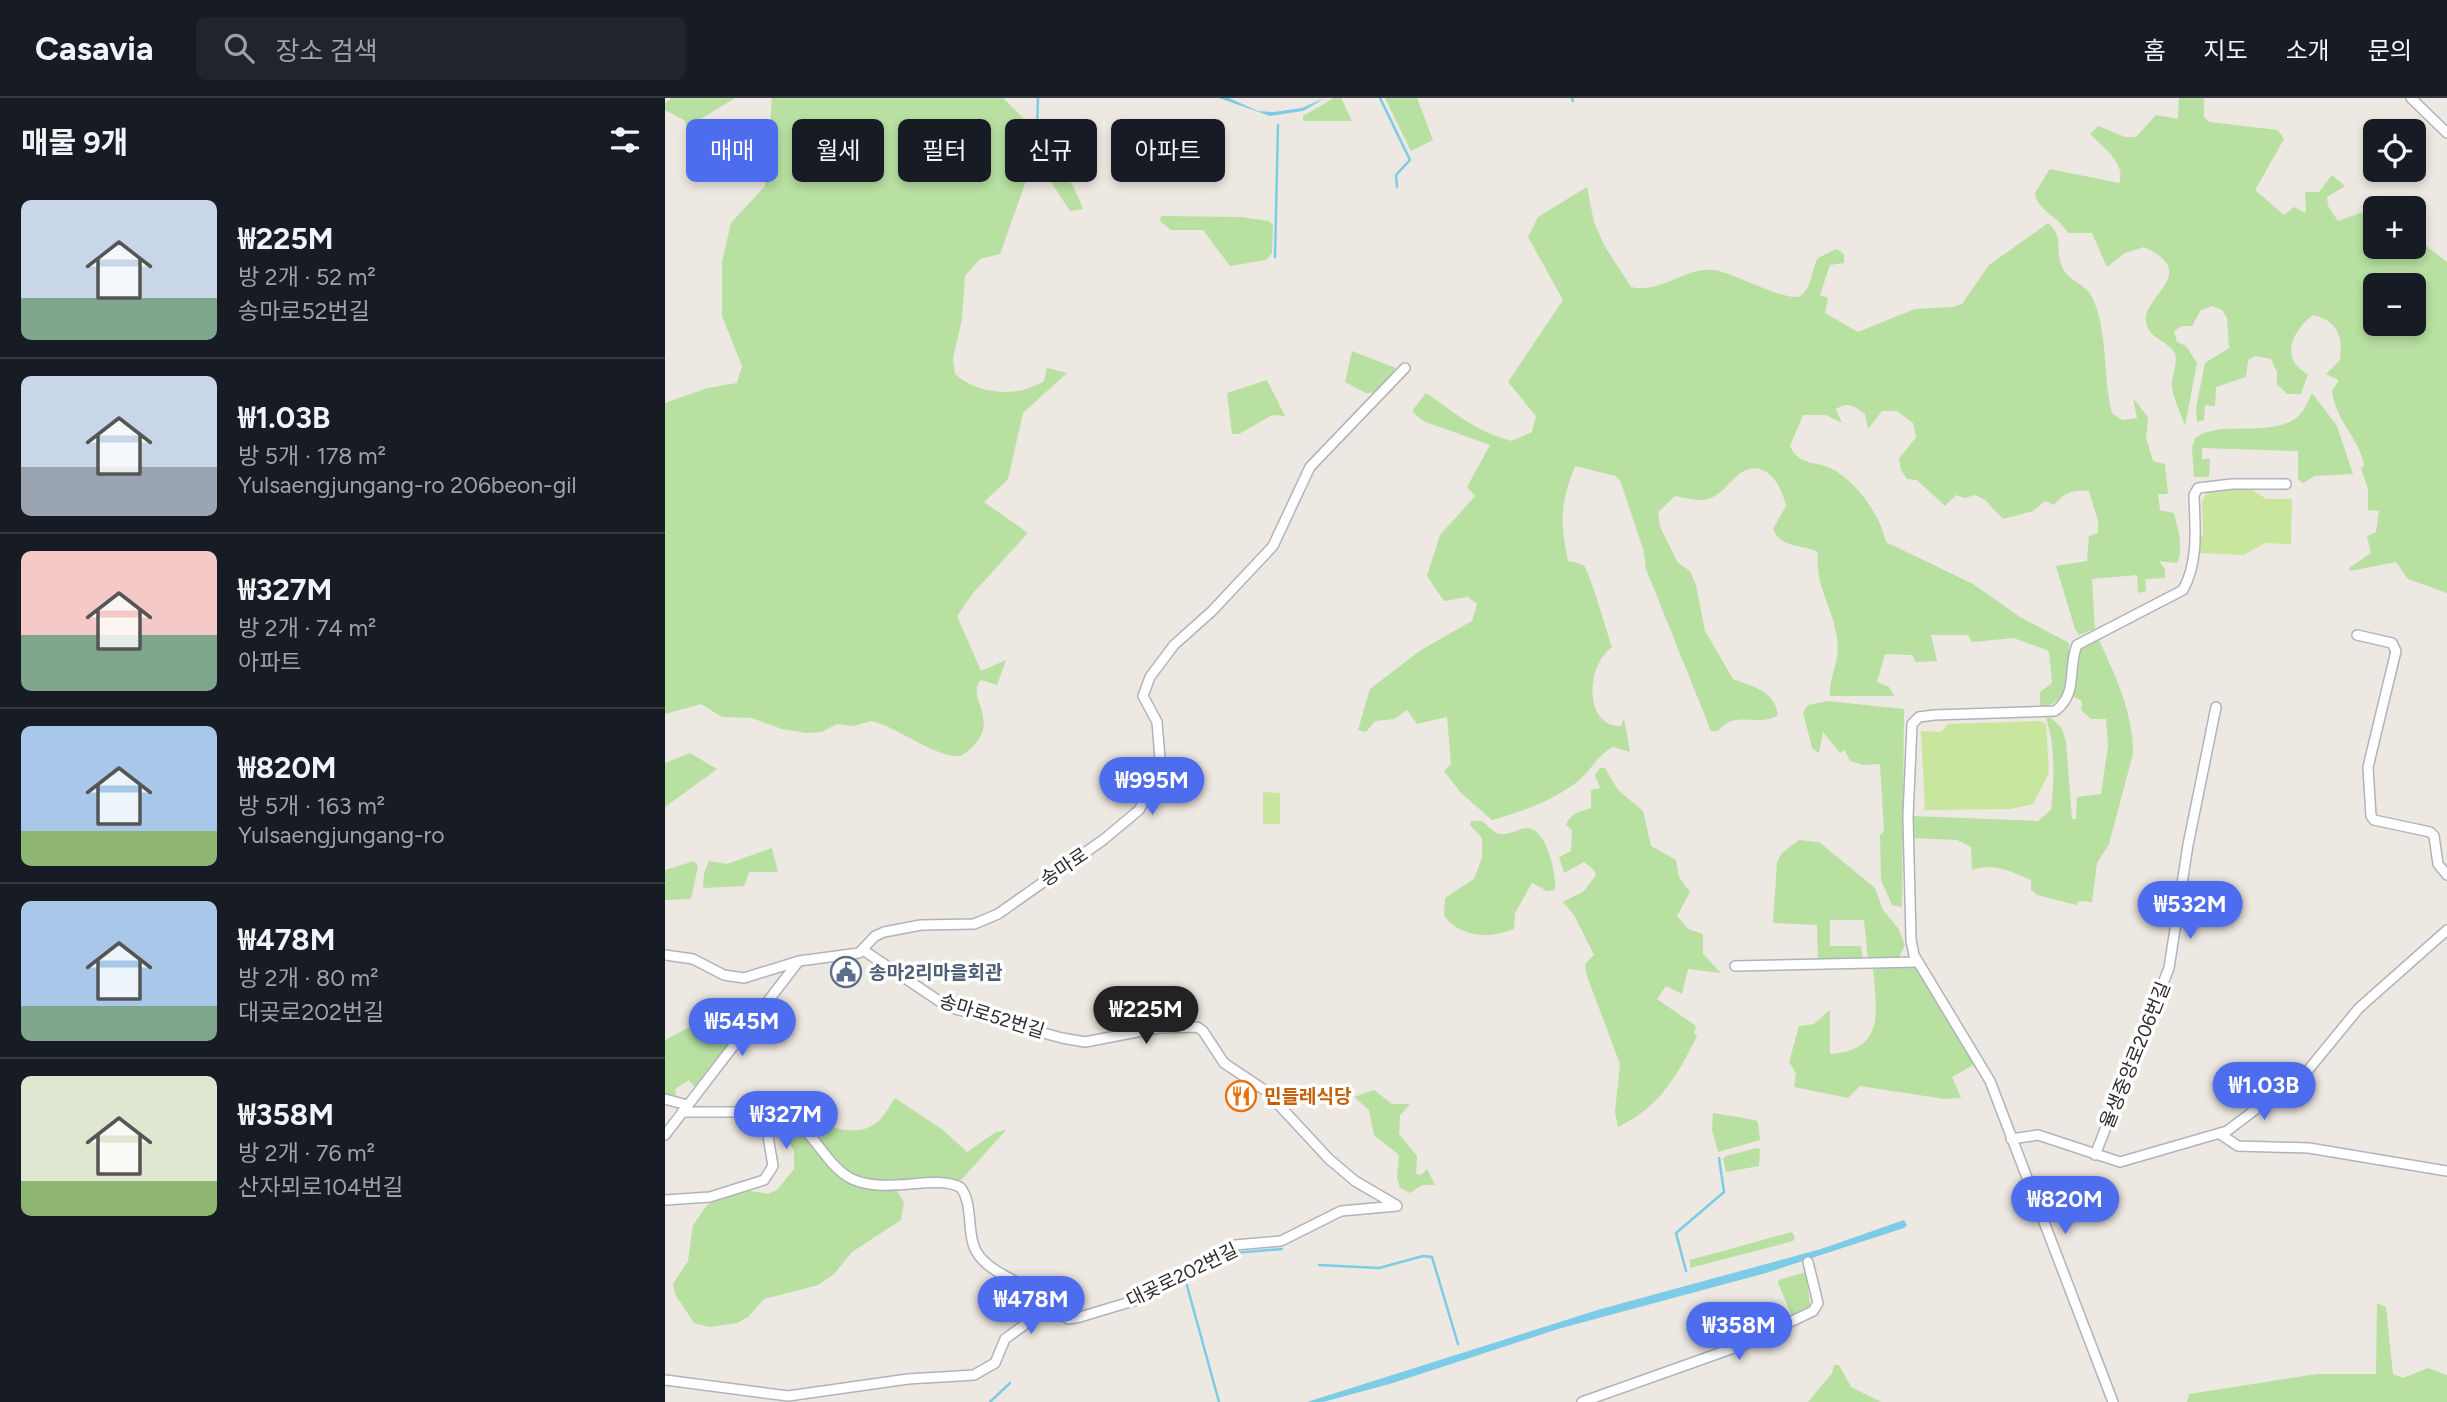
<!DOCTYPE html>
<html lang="ko">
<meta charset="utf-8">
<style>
:root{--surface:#171b24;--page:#20242c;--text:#f1f3f6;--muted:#9ea1a6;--line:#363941;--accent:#4d6cee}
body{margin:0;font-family:Figtree,"Noto Sans KR",sans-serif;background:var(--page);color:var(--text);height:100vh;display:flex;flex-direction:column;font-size:26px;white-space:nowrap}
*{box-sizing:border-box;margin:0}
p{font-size:23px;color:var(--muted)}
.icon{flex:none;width:38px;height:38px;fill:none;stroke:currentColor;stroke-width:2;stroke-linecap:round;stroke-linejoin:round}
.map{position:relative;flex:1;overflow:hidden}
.details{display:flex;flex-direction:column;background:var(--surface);width:665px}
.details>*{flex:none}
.hud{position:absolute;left:21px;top:21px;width:665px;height:63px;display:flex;gap:14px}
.fabs{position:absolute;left:1698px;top:21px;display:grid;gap:14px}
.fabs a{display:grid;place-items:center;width:63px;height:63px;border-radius:10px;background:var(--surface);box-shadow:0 4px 10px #0003;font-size:35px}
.price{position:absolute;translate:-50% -60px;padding:0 16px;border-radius:24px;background:var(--accent);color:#fff;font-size:23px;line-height:46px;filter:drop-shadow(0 2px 4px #0008)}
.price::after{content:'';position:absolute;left:50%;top:42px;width:21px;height:16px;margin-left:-10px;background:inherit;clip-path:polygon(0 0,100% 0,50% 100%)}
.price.current{background:#222;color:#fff}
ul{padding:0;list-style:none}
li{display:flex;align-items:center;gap:21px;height:175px;padding:0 21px}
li+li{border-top:2px solid var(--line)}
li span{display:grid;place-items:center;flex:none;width:196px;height:140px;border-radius:10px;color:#555}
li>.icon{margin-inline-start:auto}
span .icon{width:84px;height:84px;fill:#fffc;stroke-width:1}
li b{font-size:30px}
h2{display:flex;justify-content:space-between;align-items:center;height:84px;padding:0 21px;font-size:30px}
.tag{padding:0 24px;border-radius:10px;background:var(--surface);box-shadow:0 4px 10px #0003;font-size:24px;line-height:63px}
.tag.current{background:var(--accent);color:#fff}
header{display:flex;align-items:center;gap:42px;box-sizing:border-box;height:98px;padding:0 35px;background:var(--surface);border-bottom:2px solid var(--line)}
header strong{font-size:33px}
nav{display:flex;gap:38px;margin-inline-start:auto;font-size:24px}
.search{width:490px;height:63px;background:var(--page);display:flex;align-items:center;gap:18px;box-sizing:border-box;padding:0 24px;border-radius:10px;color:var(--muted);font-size:26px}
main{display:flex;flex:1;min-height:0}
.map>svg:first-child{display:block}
.green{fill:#b7e0a1;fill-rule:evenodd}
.pitch{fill:#c8e69e}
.water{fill:#7ccce7}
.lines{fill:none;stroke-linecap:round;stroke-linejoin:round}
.stream{stroke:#7ccce7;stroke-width:2.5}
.minor-casing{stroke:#b1b3bc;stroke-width:12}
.minor{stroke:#fff;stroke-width:9}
.labels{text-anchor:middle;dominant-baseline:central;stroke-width:7;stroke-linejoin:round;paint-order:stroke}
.street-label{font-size:19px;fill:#2d2d2d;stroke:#fff}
.service-label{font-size:19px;font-weight:bold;fill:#4e5e75;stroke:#fff;text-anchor:start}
.food-label{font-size:19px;font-weight:bold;fill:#c56008;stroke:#fff;text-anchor:start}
</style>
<header>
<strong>Casavia</strong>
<div class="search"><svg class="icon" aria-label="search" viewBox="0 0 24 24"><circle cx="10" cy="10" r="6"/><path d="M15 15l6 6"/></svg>장소 검색</div>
<nav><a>홈</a><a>지도</a><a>소개</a><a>문의</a></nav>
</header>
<main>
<section class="details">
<h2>매물 9개<svg class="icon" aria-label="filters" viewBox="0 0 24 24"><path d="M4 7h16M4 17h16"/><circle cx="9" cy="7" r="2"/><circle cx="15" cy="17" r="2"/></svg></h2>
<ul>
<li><span style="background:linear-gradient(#c9d6e8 70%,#7fa58c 0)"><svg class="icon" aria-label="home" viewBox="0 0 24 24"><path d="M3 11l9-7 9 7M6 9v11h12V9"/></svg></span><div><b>₩225M</b><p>방 2개 · 52 m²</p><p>송마로52번길</p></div></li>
<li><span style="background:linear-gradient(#c9d6e8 65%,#9aa5b1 0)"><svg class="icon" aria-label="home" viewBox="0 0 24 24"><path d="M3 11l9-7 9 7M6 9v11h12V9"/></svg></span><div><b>₩1.03B</b><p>방 5개 · 178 m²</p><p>Yulsaengjungang-ro 206beon-gil</p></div></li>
<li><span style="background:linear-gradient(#f6c9c9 60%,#7fa58c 0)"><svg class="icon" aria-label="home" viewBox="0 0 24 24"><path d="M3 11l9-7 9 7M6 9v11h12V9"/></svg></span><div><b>₩327M</b><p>방 2개 · 74 m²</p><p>아파트</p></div></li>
<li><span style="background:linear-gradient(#a9c7e8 75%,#8fb573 0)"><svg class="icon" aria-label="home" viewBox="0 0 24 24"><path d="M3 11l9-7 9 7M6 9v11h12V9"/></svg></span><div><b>₩820M</b><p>방 5개 · 163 m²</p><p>Yulsaengjungang-ro</p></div></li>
<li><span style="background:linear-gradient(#a9c7e8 75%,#7fa58c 0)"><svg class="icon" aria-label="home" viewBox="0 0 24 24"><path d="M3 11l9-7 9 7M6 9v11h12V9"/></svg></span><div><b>₩478M</b><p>방 2개 · 80 m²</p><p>대곶로202번길</p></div></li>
<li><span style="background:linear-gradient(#dfe7d0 75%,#8fb573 0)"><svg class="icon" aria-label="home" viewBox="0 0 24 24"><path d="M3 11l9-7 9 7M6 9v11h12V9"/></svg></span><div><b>₩358M</b><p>방 2개 · 76 m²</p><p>산자뫼로104번길</p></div></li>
</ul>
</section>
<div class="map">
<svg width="1782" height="1304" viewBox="0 0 1782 1304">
<rect width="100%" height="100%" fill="#ede8e1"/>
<g class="green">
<polygon points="7,0 70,0 22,29 19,22 0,12 0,5"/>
<path d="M107,0H338C370,30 403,69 418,111L405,113L372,63L366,69L335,156L315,161L300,178L297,221L288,260L290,276C313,297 353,300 379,283L382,270L402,275L358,315L343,381L319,404L363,435L308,495L292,518L316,573L341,562L332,587L316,582C298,600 344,626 296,658C269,660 232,628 206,623L189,628L172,626L156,634L141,635L117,631L87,620L57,619L36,606L0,616V305L43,290L72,285L77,268L57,218V164L66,125L100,88Z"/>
<polygon points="669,0 676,0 687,23 638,23 638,18"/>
<polygon points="720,0 752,0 768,42 746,53"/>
<path d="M1514,0H1539V19L1544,24L1613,32L1619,41L1590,92L1619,117L1629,109L1641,115L1640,94H1654L1667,77L1680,88L1662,99L1663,108L1673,123L1709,110L1710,149H1748V138L1782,164V495L1743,481L1731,464L1685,473L1684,470L1706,455L1702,438L1711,434L1714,413L1703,412V391L1696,371L1699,367C1694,339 1671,324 1667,293L1674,282L1661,276L1675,262C1678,238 1673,223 1648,217C1627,232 1614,262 1643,276L1636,296H1622L1612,286V274L1606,261L1590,258L1583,262L1581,279L1551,289L1550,308L1540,307L1539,322L1532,324L1531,310L1540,265L1564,250L1562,220L1557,212L1547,208L1536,212L1527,228H1517L1509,233L1512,244L1521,248L1532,265L1520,328C1516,315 1507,299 1507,286C1507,277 1514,263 1509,254C1503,243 1482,240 1481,223C1478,197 1536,175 1479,149L1460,155L1442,169L1427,135H1403C1395,119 1372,113 1370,95L1385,71L1454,85C1462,66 1437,48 1425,36L1433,28L1460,39H1471L1491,17L1513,21ZM1710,187H1748V226H1710Z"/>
<path d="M922,89L929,124L939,147L966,189C995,196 1020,169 1049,172C1070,175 1123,205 1135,198C1147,192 1146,171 1153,160L1171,151L1179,156V165L1165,167L1155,197L1163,200L1160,215L1193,234L1250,211L1287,209L1297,206L1324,167L1383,125C1399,139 1390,152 1397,169C1403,183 1421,186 1427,199C1444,235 1437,276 1447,315L1457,322L1472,320L1468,300L1483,319L1481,340L1488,363L1500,366L1503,396H1493L1495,412L1509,415C1513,431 1519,450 1512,465L1494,463L1500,471V480L1480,481L1481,493L1473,495L1472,477L1427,481L1430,531L1414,537L1410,531L1391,468L1422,463L1424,438L1433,435V423L1424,393C1409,391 1398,395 1389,407L1380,403L1368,413L1338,421L1320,402L1310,397L1300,400L1291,397L1280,408L1252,382L1242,381L1236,372L1234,361L1251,339L1248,325L1232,313H1217L1203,331L1200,316C1189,308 1183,303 1171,311L1177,325L1161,317H1138L1125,348C1135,370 1154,362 1171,373C1194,388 1215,417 1221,444L1308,486L1355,519L1404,545C1403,572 1409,603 1375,610V594L1387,585L1384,553L1349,540L1307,544L1303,537H1266L1272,563L1251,564L1247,557L1220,556L1212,584L1224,589L1229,598H1165C1164,574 1176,566 1172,540C1167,506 1150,490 1153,454C1137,446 1116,451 1108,431L1121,408C1117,389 1102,360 1077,374C1066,381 1059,394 1048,399C1037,405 1021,400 1010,398L993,414L995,429L1013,465L1025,473L1031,487L1040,533L1068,581C1088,589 1109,592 1113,617C1093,630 1071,611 1053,633H1046L981,471L979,454L955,382L950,378L910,368C895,407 895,422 903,463C908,464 916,465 919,468C924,472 943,537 947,549C922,566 917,628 956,628L959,620L965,654L948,649C932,657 927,672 913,683C890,702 855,714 827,722L796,695L779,673L786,666L782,619L752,626L742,612L729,621L710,623L701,634L693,632L705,591L756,552L807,523L812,506L803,499L779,503L762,478L775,437L810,398L802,389L825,347L758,323L747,313L761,295C792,316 811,334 847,343L867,334L871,318L843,284L898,202L863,139L873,119Z"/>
<polygon points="501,118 576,119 604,123 608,127 607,155 601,162 565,168 538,132 506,132 495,123 496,118"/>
<polygon points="687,253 731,270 713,294 701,295 680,284"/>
<polygon points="602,282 620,318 607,317 574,336 567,336 562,295"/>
<path d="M1647,295L1672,328L1688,376L1650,378L1638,385L1633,381V353L1537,350V361H1545L1544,379H1529L1527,350L1530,340C1557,322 1600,339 1628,322C1638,317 1642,305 1647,295Z"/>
<path d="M1432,538C1449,574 1469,616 1468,656L1444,746L1432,765L1427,804L1413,803L1412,807L1372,797L1366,792V782C1347,774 1328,764 1307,772L1306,749L1292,742L1247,740V718L1373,723L1386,712C1389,682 1391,649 1381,620L1385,619L1397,630L1401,644L1407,721H1411L1412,699L1436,696L1443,648L1441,621H1426L1416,612L1417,603L1409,599V562L1413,548Z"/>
<polygon points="1162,603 1239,611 1237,809 1227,807 1216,782 1215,737 1219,733 1215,666 1199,667 1185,663 1180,652 1175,655 1158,634 1154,655 1147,650 1138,614 1143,607"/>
<polygon points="25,655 52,671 0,709 0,665"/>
<path d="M935,670H940L953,692L978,713L986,748L1011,762L1014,779L1025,794L1012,818L1023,831L1038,836V856L1056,875L1023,871L1017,896L1001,888L992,901L1031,928L1029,935L1032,938C1012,978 995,1009 953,1029L950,1014L955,966L922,878L920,866L929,857L909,817L898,804L919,793L931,777L929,772L919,764L899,775L894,759L906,753L907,732L901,727C905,716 915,713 926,710V692L935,690L930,677Z"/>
<path d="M806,723H816C823,726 827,734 834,736C844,738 852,731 862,730C882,730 892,778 890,792L882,793L867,785L850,815L849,831C824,841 797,840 779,818L780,800L809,781L817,760V740L805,727Z"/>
<polygon points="1134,742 1154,744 1210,790 1218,812 1233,830 1240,847 1234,859 1203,863 1199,822 1165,822 1165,848 1196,848 1198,863 1153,862 1152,827 1108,825 1112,764 1117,755"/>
<polygon points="107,750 113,773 111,774 84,774 79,788 38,790 39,775 44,763 62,766"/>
<polygon points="29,763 33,768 26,801 0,802 0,772"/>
<path d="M1243,866L1252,869L1310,966L1287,979L1296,1000L1279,1001L1195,988L1183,1000L1129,989L1131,975L1124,964L1134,928L1149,926L1165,912V956C1222,952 1211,912 1208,870Z"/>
<polygon points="36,923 53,923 75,932 30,989 24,982 10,991 12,1001 0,998 0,942"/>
<polygon points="709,992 727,1006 745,1006 735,1017 734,1036 752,1058 751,1076 756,1077 762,1071 770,1087 757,1087 745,1095 735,1090 732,1080 734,1057 709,1037 704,1012 689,999"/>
<path d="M230,1000L278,1032L302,1054L331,1034L341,1032L296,1082L229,1088L239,1104L236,1122L187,1154L169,1176L153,1187L99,1201L83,1219L72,1225L44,1229L29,1225L10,1196L8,1186L23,1163L28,1127L43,1106L80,1092L103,1096L112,1092L129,1071V1052L109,1023L112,1011L123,1004C145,1022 188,1046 214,1023C220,1017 225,1007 230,1000Z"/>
<polygon points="1048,1015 1090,1022 1093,1024 1095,1042 1053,1054 1047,1031"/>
<polygon points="1092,1050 1095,1051 1094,1068 1061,1074 1058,1061 1061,1058"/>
<polygon points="1127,1134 1130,1140 1128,1143 1025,1170 1025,1162"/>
<polygon points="1141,1174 1145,1207 1127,1218 1113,1185 1114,1182"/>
<polygon points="1712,1205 1721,1209 1728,1276 1738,1280 1763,1270 1782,1277 1782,1304 1522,1304 1524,1296 1652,1276 1711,1276"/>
<polygon points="1169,1267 1174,1267 1186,1289 1216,1304 1143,1304 1167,1275"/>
</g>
<g class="pitch">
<polygon points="1549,392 1588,392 1601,401 1627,401 1626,446 1600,445 1579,457 1535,455 1534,438 1538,437 1537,403 1542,394"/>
<polygon points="1375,623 1381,626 1384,675 1368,706 1345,711 1260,712 1256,633 1276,634 1283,626"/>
<polygon points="598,694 615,695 615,726 598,726"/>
</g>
<g class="water">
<polygon points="554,0 564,0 593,13 609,14 637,10 660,0 638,13 605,18"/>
<polygon points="1239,1122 1242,1127 1239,1130 1101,1175 893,1231 728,1285 658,1304 642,1304 936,1211 1156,1151"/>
</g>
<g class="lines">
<g class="stream">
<polyline points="715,0 745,62 731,77 732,89"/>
<polyline points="907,0 908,3"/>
<polyline points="372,30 373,0"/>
<polyline points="610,159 613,27"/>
<polyline points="654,1167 714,1170 758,1158 767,1159 793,1246"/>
<polyline points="1021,1173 1011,1135 1059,1094 1054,1060"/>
<polyline points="325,1304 345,1285"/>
<polyline points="554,1304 521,1184 569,1155 617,1151"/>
</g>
<g class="minor-casing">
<g id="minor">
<polyline points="1746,0 1782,35"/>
<polyline points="1692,537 1727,545 1731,553 1703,669 1706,718 1709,722 1765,734 1769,738 1773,766 1782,777"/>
<polyline points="198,852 283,909 397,940 420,944 493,930 532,929 538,933 559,965 601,993 664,1061 690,1083 731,1107"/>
<polyline points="0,857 28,861 59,877 79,880 134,863 194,855 210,838 219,834 256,827 309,826 333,816 438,742 474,712 488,687 495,661 492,624 478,598 485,579 509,547 547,513 608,448 645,369 740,270"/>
<polyline points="1070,868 1253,864"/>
<polyline points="0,1001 22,1007"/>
<path d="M106,1014C142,1013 156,1066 187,1081C222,1097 268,1076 295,1089C309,1105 301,1135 311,1153C326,1180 370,1185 384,1209"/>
<polyline points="1555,1036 1573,1048 1644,1050 1782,1073"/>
<polyline points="0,1037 133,864"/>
<polyline points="1346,1041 1373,1037 1455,1064 1562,1033 1644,971 1694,910 1782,832"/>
<polyline points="1430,1057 1504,870 1523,747 1551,609"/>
<polyline points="0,1102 45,1099 99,1082 108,1068 103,1038 106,1014 17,1014"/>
<polyline points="0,1282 123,1298 243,1281 309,1277 330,1265 340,1241 384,1209 403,1221 415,1219 475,1201 570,1147 616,1143 676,1113 732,1108"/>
<polyline points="917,1304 1080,1246 1148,1213 1153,1205 1143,1164"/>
<path d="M1448,1304L1325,983L1249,857L1246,842L1243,719L1247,626L1254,619L1269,617L1390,613C1414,595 1402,571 1412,547L1518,492C1534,463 1530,430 1529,397L1533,390L1567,386H1621"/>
</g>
</g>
<use href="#minor" class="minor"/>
</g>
<defs>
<g id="civic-ring" transform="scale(1.575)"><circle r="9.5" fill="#fff" stroke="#5c6f8a" stroke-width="1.5"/><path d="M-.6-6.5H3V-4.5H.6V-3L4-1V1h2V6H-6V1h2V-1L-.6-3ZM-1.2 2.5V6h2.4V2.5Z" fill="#5c6f8a"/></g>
<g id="restaurant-ring" transform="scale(1.575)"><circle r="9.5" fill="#fff" stroke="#e8710a" stroke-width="1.5"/><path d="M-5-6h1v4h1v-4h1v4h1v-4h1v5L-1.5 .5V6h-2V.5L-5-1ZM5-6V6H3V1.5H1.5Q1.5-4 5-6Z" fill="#e8710a"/></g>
</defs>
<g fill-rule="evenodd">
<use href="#civic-ring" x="181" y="874"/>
<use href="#restaurant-ring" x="576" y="998"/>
</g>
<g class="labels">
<g class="street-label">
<text transform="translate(399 769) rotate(-34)">송마로</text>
<text transform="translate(327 918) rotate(17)">송마로52번길</text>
<text transform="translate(1470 957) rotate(-68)">율생중앙로206번길</text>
<text transform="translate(517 1177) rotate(-26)">대곶로202번길</text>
</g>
<g class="service-label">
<text x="204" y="874">송마2리마을회관</text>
</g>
<g class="food-label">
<text x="599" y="998">민들레식당</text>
</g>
</g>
</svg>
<div class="fabs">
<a><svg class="icon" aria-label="locate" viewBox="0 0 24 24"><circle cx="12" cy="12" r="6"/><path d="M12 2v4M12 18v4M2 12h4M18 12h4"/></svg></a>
<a>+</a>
<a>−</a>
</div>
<b class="price" style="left:487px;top:719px">₩995M</b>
<b class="price" style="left:1525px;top:843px">₩532M</b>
<b class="price current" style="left:481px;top:948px">₩225M</b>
<b class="price" style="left:77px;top:960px">₩545M</b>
<b class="price" style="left:1599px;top:1024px">₩1.03B</b>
<b class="price" style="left:121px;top:1053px">₩327M</b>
<b class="price" style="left:1400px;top:1138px">₩820M</b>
<b class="price" style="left:366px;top:1238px">₩478M</b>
<b class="price" style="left:1074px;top:1264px">₩358M</b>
<div class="hud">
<a class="tag current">매매</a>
<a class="tag">월세</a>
<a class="tag">필터</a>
<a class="tag">신규</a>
<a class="tag">아파트</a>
</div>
</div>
</main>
